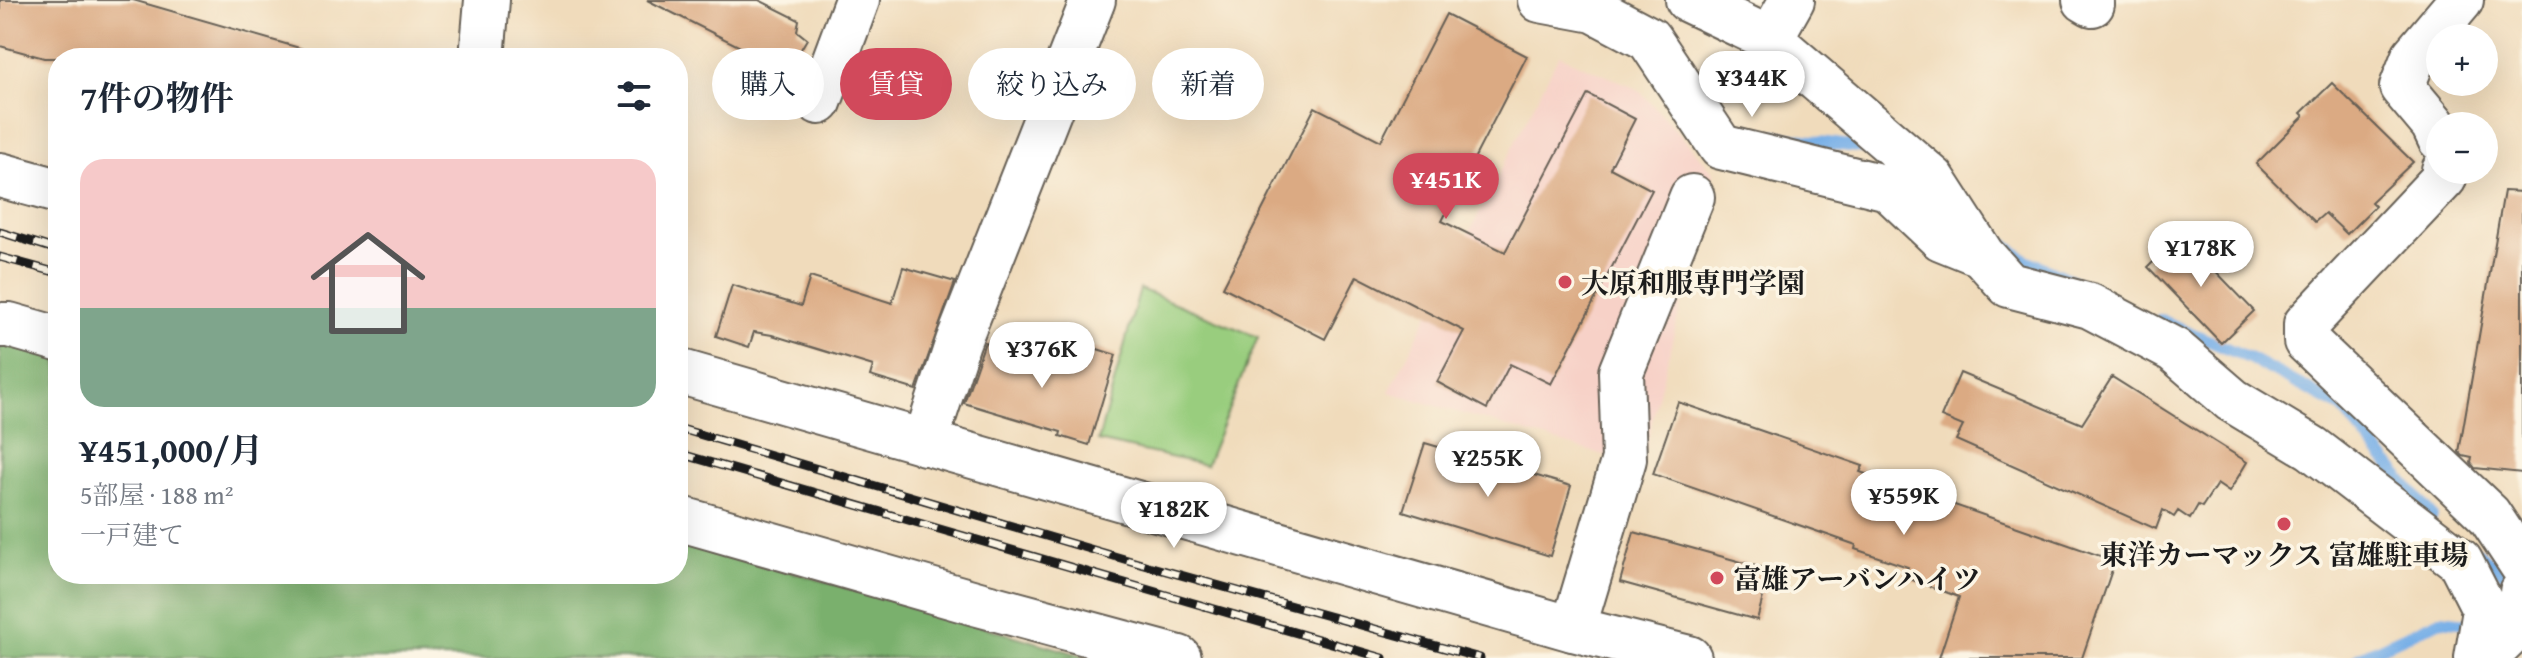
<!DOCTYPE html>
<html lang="ja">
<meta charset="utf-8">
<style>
:root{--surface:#fff;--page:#f6f6f7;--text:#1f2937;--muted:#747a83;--accent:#d1495b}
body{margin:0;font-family:"Gentium Book Plus","Noto Serif JP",serif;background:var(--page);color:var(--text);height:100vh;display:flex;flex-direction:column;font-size:30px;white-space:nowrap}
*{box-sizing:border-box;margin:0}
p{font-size:26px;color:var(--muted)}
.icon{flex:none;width:44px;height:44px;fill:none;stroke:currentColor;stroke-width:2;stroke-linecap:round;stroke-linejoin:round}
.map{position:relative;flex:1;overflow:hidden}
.panel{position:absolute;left:48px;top:48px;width:640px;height:536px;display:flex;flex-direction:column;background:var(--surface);border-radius:32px;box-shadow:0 8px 32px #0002}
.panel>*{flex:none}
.guide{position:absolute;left:712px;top:48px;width:760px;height:72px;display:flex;gap:16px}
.tools{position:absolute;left:2426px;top:24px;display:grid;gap:16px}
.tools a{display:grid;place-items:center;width:72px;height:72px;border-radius:50%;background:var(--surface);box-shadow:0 8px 32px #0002;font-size:40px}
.price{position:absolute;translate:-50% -68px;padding:0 18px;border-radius:28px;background:#fff;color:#222;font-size:26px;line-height:52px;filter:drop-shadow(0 2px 4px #0008)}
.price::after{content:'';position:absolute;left:50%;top:48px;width:24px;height:18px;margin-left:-12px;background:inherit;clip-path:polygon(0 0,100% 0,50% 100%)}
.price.current{background:var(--accent);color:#fff}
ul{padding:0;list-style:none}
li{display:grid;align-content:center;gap:16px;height:424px;padding:0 32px}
li span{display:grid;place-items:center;height:248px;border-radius:24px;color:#555}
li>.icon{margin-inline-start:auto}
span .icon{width:144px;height:144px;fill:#fffc;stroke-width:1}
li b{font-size:34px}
h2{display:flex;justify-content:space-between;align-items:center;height:96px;padding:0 32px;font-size:34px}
.chip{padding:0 28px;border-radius:36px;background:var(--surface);box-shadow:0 8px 32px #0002;font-size:28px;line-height:72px}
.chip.current{background:var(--accent);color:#fff}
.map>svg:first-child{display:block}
.built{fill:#f7d1c7}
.green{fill:#99cd7e;stroke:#5a744d;stroke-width:2}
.forest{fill:#7ab06d;stroke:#4b6644;stroke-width:2}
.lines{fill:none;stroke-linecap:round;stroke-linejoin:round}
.stream{stroke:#77afe7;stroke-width:12}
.building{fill:#dbaa83}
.minor-casing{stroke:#665f54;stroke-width:48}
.minor{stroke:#fff;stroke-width:44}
.rail-casing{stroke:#1c1c1c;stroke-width:9}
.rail{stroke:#fcf5e5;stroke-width:6;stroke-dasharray:18;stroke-linecap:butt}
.poi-dot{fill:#d1495b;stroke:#fcf5e5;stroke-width:3}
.labels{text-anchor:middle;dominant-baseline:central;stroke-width:7;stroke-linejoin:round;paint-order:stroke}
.poi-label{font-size:28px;font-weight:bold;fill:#1c1c1c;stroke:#fcf5e5;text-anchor:start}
</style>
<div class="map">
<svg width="2522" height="658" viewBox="0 0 2522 658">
<rect width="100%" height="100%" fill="#fcf5e5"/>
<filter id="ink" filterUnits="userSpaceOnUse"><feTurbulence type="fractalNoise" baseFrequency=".0125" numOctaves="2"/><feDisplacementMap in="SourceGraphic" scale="16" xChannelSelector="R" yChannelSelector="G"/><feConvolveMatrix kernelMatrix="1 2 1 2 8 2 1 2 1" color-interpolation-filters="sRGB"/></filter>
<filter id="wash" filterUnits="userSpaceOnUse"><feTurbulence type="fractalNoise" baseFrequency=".006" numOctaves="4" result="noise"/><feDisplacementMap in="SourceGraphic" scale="32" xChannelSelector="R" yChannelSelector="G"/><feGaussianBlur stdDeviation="1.8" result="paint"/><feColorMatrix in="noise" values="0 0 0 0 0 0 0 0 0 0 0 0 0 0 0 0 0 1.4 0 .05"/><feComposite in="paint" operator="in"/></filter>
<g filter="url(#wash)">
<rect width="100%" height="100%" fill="#f0dbbb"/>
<polygon class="built" points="1559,55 1639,90 1714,172 1641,466 1389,392"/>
<polygon class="green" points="1140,289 1258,337 1206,465 1098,441"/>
<polygon class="forest" points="7,345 58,359 58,574 678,574 678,539 1091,658 0,658 0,346"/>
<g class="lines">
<g class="stream">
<polyline points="1744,132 1872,149"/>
<polyline points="1987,232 2026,260 2075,282"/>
<polyline points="2161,320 2249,358 2341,407 2432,516"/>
<polyline points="2471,548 2510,578"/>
<polyline points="2358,658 2441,620 2474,624"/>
</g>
</g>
<g id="blocks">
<g class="building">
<polygon points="0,0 133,0 303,49 301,58 44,58 0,46"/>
<polygon points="647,0 759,0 799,20 797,31 807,39 788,71"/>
<polygon points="1446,14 1527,56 1442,221 1505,252 1588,94 1635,119 1610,168 1652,190 1551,384 1510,364 1487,409 1437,382 1464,331 1357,276 1325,339 1223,287 1315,107 1381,141"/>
<polygon points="2332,83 2413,162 2371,202 2375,206 2347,234 2325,213 2315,222 2256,164 2304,116 2301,113"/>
<polygon points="2504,191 2522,192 2522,473 2475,468 2471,463 2472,458 2463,456 2459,452"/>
<polygon points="2181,235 2254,311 2221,343 2148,267"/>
<polygon points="903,267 955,282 916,390 870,376 873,366 772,335 754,332 749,347 716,336 732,285 801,306 810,277 892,303"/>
<polygon points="985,342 1080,371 1088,346 1116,355 1089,445 1060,436 1061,432 964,403"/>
<polygon points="1960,373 2082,424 2112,377 2247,462 2229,492 2217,484 2202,507 2198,505 2190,519 2178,511 2174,517 2163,510 2156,529 1956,440 1963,426 1941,417"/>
<polygon points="1678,402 1863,466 1860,472 2115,561 2082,658 1939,658 1959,597 1904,577 1908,567 1855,549 1856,545 1653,474"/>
<polygon points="1425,443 1571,486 1550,556 1403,511"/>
<polygon points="1634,532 1770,570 1757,620 1620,582"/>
</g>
</g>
</g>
<g filter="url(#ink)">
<use href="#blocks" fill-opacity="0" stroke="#665f54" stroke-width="2"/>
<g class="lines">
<g class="minor-casing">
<g id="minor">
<polyline points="1540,0 1594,10 1649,39 1721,147 1888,188 1941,238 1973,251"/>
<polyline points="1688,0 1770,39 1933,179 1982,255 2009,285 2090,306 2174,350 2232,400 2312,448 2460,561 2485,610 2477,658"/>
<polyline points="2085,0 2092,4"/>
<polyline points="1770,39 1792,0"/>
<polyline points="482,58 487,0"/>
<polyline points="819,102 857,0"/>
<polyline points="2440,139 2433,124 2402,87 2414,56 2461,0"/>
<polyline points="2444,170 2444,178 2306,324 2306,341 2489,515 2522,565"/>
<polyline points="0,175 58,191"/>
<polyline points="0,325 9,325 58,339"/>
<polyline points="678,371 1573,629 1689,658"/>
<polyline points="925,443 958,342 1093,0"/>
<polyline points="678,518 975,603 1179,658"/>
<polyline points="1573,629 1624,459 1621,372 1692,197"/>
<polyline points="2485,658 2520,624 2522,592"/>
</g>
</g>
<use href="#minor" class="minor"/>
<g class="rail-casing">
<g id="rail">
<polyline points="0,232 58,250"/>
<polyline points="0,257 58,273"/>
<polyline points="678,428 1148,566 1480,658"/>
<polyline points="678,453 1383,658"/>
</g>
</g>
<use href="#rail" class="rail"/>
</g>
</g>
<g class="poi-dot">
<circle cx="1565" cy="282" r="8"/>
<circle cx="2284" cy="524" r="8"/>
<circle cx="1717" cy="578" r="8"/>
</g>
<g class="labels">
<g class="poi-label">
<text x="1581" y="282">大原和服専門学園</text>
<text x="2284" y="554" text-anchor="middle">東洋カーマックス 富雄駐車場</text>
<text x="1733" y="578">富雄アーバンハイツ</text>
</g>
</g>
</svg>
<div class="tools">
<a>+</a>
<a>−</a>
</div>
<b class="price" style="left:1752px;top:119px">¥344K</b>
<b class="price current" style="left:1446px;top:221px">¥451K</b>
<b class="price" style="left:2201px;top:289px">¥178K</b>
<b class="price" style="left:1042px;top:390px">¥376K</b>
<b class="price" style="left:1488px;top:499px">¥255K</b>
<b class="price" style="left:1904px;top:537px">¥559K</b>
<b class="price" style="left:1174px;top:550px">¥182K</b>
<div class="guide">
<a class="chip">購入</a>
<a class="chip current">賃貸</a>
<a class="chip">絞り込み</a>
<a class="chip">新着</a>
</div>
<section class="panel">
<h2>7件の物件<svg class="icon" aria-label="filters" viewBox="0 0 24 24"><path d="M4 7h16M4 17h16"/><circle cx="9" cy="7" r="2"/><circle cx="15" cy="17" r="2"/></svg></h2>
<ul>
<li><span style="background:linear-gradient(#f6c9c9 60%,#7fa58c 0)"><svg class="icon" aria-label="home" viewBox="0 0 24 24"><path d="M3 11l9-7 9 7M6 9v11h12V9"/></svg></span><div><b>¥451,000/月</b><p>5部屋 · 188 m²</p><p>一戸建て</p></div></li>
</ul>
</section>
</div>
